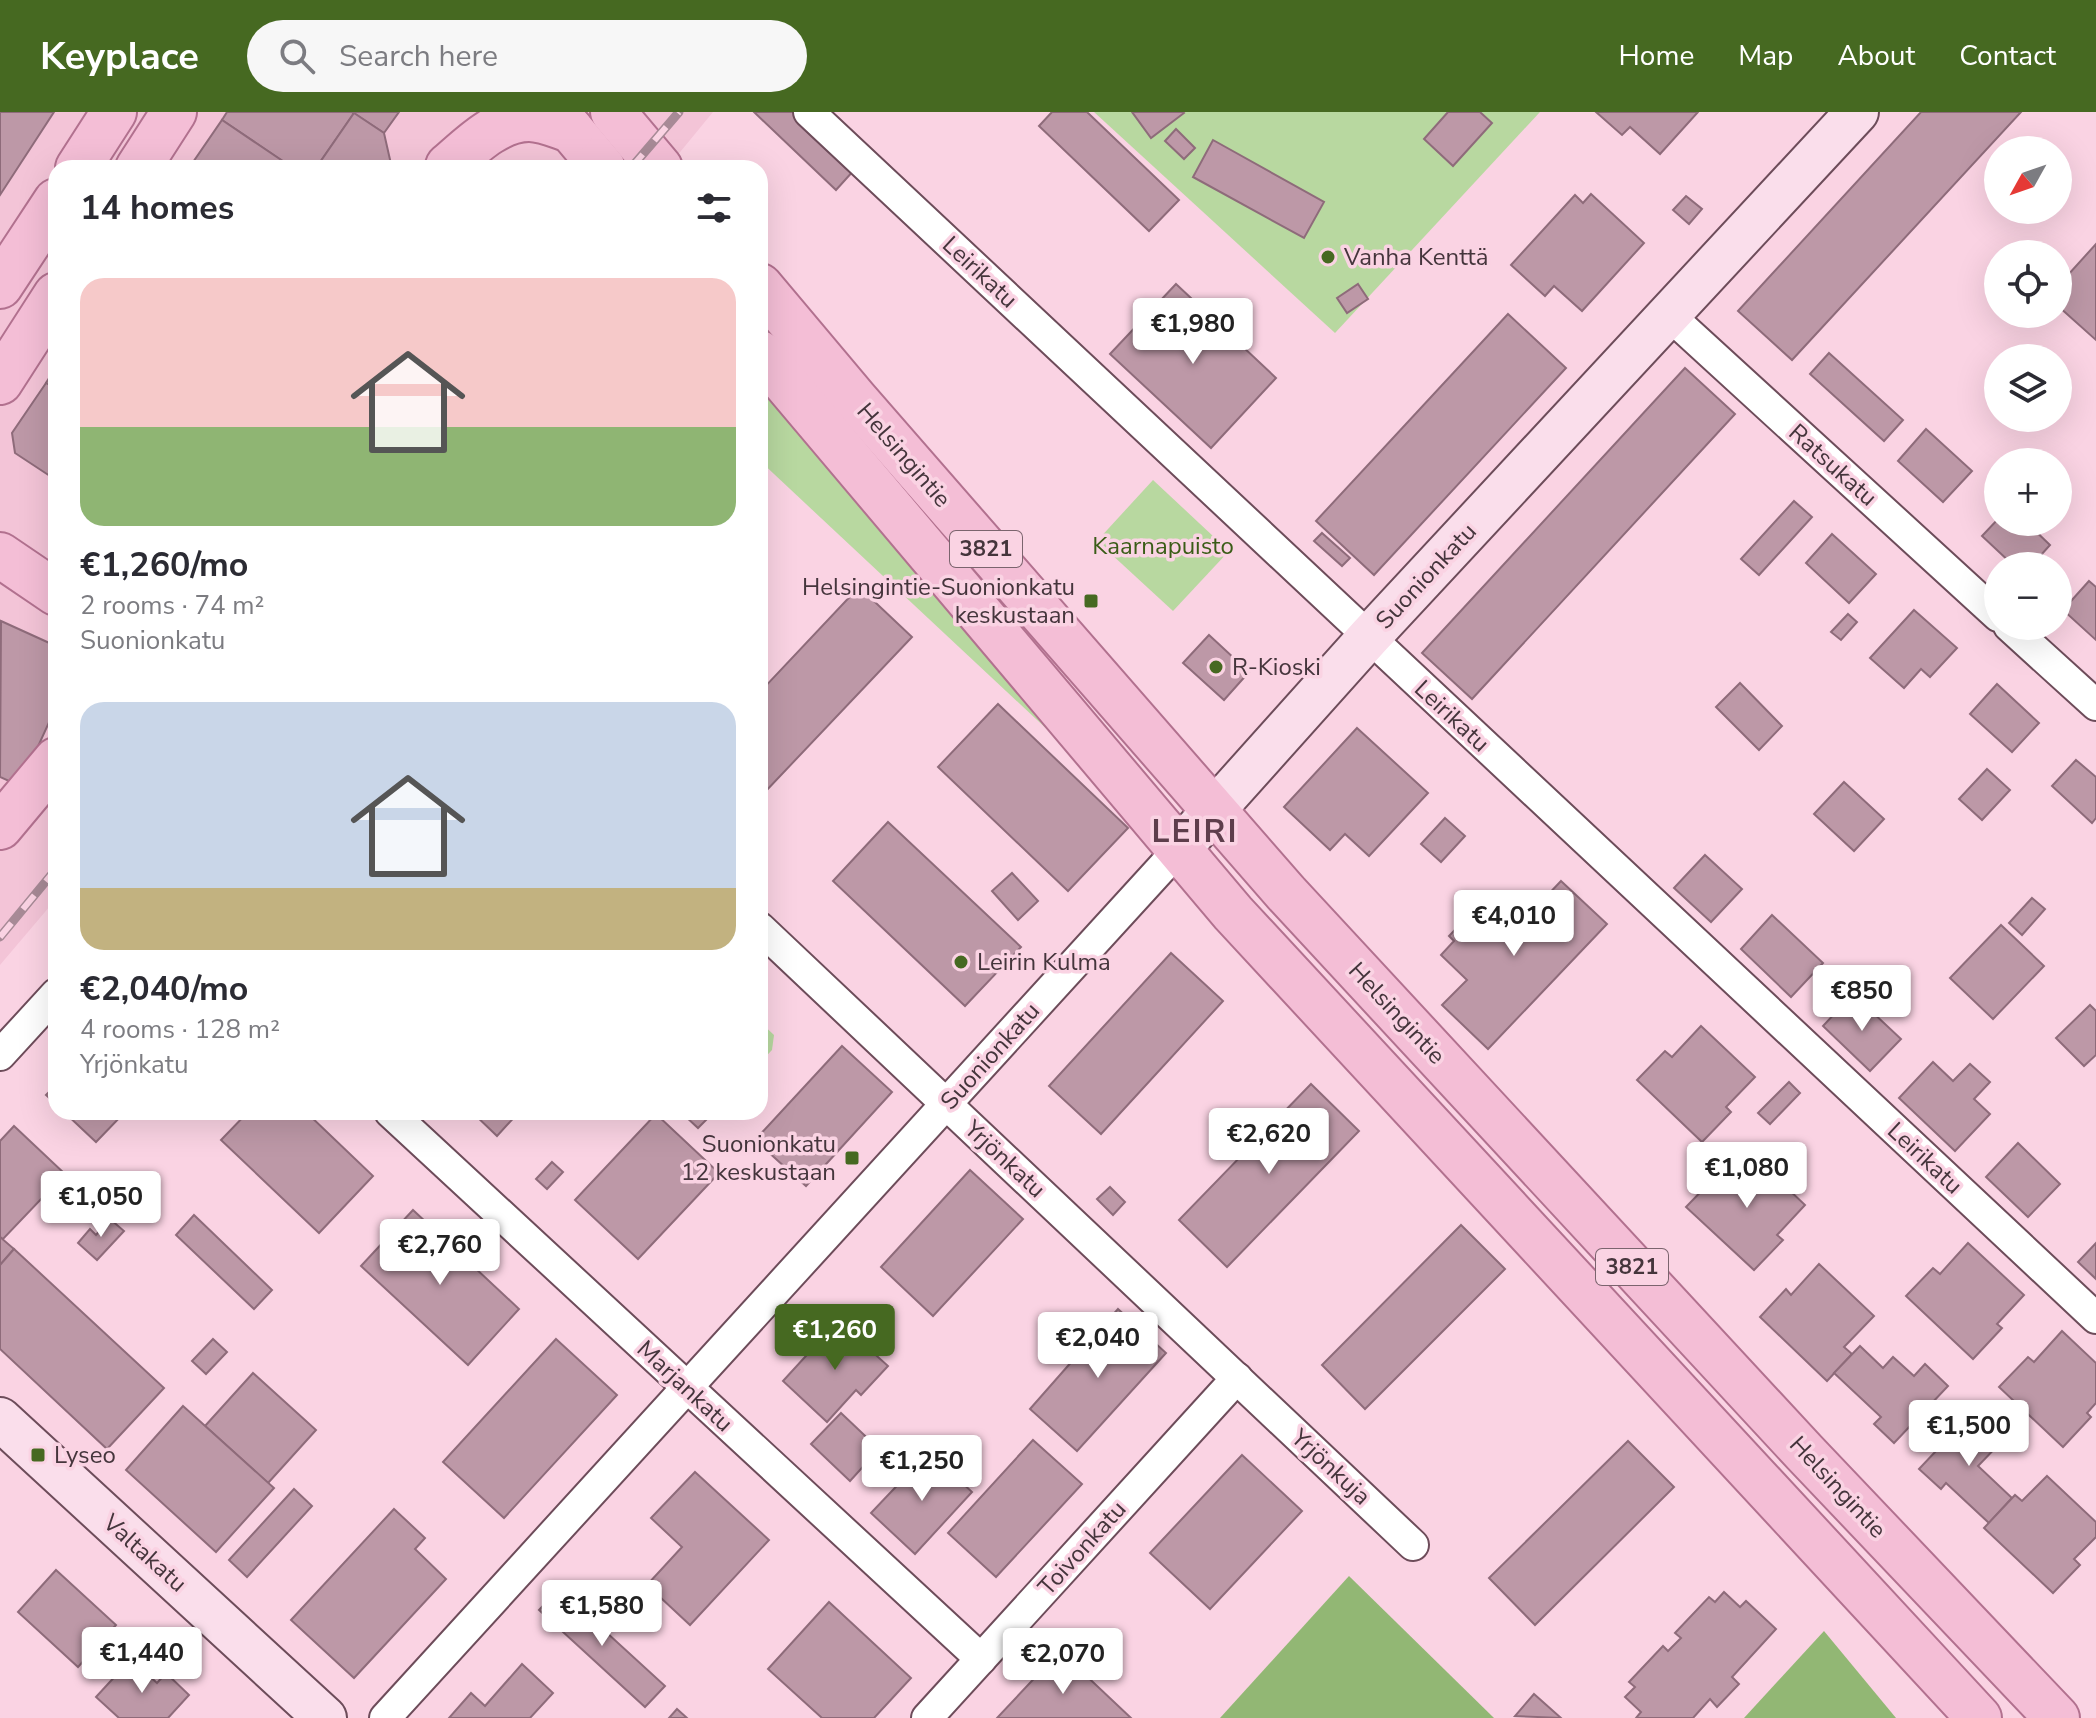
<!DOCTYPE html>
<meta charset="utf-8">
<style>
:root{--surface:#fff;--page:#f7f7f7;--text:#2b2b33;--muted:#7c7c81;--accent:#466921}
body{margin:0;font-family:"Nunito Sans",sans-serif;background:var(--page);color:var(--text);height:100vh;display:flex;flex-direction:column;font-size:30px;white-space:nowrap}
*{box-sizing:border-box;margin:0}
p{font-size:26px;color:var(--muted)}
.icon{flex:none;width:44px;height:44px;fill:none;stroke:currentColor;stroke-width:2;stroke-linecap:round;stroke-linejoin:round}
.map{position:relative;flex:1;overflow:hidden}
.drawer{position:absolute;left:48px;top:48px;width:720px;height:960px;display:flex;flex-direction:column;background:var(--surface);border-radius:24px;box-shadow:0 8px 32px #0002}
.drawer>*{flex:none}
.needle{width:52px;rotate:230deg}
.tools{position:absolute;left:1984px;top:24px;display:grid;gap:16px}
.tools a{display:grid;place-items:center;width:88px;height:88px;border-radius:50%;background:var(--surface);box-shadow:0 8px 32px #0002;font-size:40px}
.price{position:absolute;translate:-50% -68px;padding:0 18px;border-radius:8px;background:#fff;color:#222;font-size:26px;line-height:52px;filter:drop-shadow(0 2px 4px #0008)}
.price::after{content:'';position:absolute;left:50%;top:48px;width:24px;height:18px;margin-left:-12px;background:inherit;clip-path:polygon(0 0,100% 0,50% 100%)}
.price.current{background:var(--accent);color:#fff}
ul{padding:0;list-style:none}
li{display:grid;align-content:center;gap:16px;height:424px;padding:0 32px}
li span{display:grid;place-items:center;height:248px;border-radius:24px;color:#555}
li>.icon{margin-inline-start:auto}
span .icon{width:144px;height:144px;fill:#fffc;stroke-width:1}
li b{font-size:34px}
h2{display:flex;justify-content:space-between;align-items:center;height:96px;padding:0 32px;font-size:34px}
header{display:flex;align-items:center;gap:48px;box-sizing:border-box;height:112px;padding:0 40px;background:var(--accent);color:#fff}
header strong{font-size:38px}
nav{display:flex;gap:44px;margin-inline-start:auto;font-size:28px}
.search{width:560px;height:72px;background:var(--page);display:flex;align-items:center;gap:20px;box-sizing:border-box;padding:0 28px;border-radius:44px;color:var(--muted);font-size:30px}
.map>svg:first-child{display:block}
.built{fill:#f3c4d7}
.green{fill:#b8d8a0}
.forest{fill:#92b774}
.building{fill:#bd98a7;stroke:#8e6b7a;stroke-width:2}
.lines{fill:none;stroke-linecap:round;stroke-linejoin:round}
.street-casing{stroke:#6d4c5a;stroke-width:34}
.secondary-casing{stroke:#6d4c5a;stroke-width:46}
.primary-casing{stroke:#b2718f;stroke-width:48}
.street{stroke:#fff;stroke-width:30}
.secondary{stroke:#fadeeb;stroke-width:42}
.primary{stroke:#f4bed6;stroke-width:44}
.rail-casing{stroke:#a78a96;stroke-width:9}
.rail{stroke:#fad3e3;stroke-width:6;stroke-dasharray:18;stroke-linecap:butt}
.poi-dot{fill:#466921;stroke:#fad3e3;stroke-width:3}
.labels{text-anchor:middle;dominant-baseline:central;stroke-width:7;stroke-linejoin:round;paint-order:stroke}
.shield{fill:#fad3e3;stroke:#7b646e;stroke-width:2}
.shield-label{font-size:22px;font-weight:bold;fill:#45353c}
.poi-label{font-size:24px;fill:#45353c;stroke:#fad3e3;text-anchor:start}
.street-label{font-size:24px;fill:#45353c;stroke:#fad3e3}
.park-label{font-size:24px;fill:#3a5c17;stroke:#fad3e3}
.district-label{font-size:32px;font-weight:bold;letter-spacing:2px;fill:#5e3e4c;stroke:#fad3e3}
</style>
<header>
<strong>Keyplace</strong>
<div class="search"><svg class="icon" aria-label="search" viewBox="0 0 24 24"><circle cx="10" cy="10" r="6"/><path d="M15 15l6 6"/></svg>Search here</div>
<nav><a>Home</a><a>Map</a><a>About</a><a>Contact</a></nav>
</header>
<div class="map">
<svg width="2096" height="1606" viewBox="0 0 2096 1606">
<rect width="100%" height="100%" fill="#fad3e3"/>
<polygon class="built" points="0,0 713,0 667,56 56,56 56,787 0,853"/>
<g class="green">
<polygon points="1094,0 1540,0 1335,221"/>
<polygon points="760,270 1067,636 760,349"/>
<polygon points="1153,368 1229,439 1173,499 1097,429"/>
<polygon points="760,910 774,923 772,938 760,951"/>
</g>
<g class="forest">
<polygon points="1349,1464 1494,1606 1220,1606"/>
<polygon points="1824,1519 1896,1606 1744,1606"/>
</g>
<g class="building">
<polygon points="0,0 54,0 0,83"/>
<polygon points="227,0 352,0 354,1 316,56 293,56 222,8"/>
<polygon points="352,0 399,0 384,21"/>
<polygon points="754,0 797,0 855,57 836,78"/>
<polygon points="1052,0 1087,0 1179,88 1149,119 1039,14"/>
<polygon points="1132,0 1183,0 1184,1 1151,26"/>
<polygon points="1448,0 1480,0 1492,11 1453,54 1424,27"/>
<polygon points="1596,0 1698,0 1660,42 1630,15 1622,23"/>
<polygon points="1921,0 2021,0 1792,248 1738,199"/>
<polygon points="354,1 384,21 391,52 388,56 316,56"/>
<polygon points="222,8 293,56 189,56"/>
<polygon points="1176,17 1195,36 1184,47 1165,29"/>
<polygon points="1213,28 1324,90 1304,126 1193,65"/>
<polygon points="1591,82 1644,131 1582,199 1554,174 1545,184 1511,153 1575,83 1583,91"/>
<polygon points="1686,84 1702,97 1689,112 1673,98"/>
<polygon points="2096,132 2096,228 2058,194 2058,174"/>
<polygon points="1176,172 1276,266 1211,336 1110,242"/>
<polygon points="1358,172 1368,187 1347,201 1337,186"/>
<polygon points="1508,202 1566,256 1374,463 1316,409"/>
<polygon points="1829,241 1903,308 1884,329 1810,262"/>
<polygon points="56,255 56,277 46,271"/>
<polygon points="1685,256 1735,302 1472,587 1422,541"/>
<polygon points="46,271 56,277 56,368 15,341 12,321"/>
<polygon points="1926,317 1972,359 1943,390 1898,349"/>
<polygon points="1794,389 1812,405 1759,463 1741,447"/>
<polygon points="1998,407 1998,410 2026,410 2050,433 2031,454 2014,454 1982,424"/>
<polygon points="1322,421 1350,446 1342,454 1314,429"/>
<polygon points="1832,422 1876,462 1849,491 1806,451"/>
<polygon points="2089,469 2096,475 2096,528 2063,498"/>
<polygon points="859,475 912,525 764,681 760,677 760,580"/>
<polygon points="1914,498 1957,536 1930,565 1921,557 1904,576 1870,546"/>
<polygon points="1848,502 1857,510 1841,528 1831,520"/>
<polygon points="1,509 56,534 56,595 20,674 0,665"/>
<polygon points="1209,523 1249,560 1224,588 1183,551"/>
<polygon points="1740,571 1782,614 1759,638 1716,595"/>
<polygon points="1997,572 2039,611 2012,640 1970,602"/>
<polygon points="998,592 1128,716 1068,779 938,655"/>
<polygon points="1357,616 1428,681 1369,744 1345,722 1330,738 1284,695"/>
<polygon points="2076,648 2096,665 2096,706 2092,711 2052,674"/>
<polygon points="1987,657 2010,678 1982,708 1959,687"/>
<polygon points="1844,670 1884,707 1854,739 1814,702"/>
<polygon points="1445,706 1465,724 1441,750 1421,732"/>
<polygon points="888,710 1021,835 965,894 833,769"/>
<polygon points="1705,743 1742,777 1711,810 1674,776"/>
<polygon points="1012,761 1038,789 1018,808 992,779"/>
<polygon points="1561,769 1607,812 1488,937 1442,893 1467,868 1441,843 1454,829 1449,824 1483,789 1489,795 1502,781 1527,805"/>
<polygon points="2032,786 2045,797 2022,823 2009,811"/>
<polygon points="1772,803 1823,851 1791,885 1741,837"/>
<polygon points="2001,813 2044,854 1993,907 1950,866"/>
<polygon points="1171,841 1223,889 1101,1022 1049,974"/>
<polygon points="1853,882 1901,927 1870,959 1823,914"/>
<polygon points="2090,893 2096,899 2096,943 2084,954 2056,926"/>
<polygon points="1701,914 1755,965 1726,995 1731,1000 1702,1030 1637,968 1665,939 1672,945"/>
<polygon points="842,934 892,980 806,1074 755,1028"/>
<polygon points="1933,950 1953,969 1970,952 1990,970 1974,987 1990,1002 1955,1039 1899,986"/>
<polygon points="1789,970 1800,981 1770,1012 1758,1001"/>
<polygon points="1311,972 1359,1019 1227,1155 1179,1108"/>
<polygon points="56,973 56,992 46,983"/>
<polygon points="64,1000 125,1000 96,1030"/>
<polygon points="248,1000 306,1000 373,1064 319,1121 221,1028"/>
<polygon points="472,1000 519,1000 497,1024"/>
<polygon points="687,1000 702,1000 708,1006 698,1016 684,1003"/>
<polygon points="656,1002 719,1061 638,1147 575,1088"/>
<polygon points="14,1014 65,1062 3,1127 0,1125 0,1029"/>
<polygon points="2018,1031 2060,1072 2028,1105 1986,1065"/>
<polygon points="1750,1041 1805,1093 1777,1123 1783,1128 1754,1158 1686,1095 1715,1065 1721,1071"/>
<polygon points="552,1050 563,1060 547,1077 536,1067"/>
<polygon points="970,1058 1023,1107 933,1204 881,1155"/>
<polygon points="1110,1075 1125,1090 1113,1103 1097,1087"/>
<polygon points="413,1098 519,1197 468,1253 361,1154"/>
<polygon points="194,1103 272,1178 254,1197 176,1123"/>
<polygon points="110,1107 124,1119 97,1148 78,1131 90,1117 96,1123"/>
<polygon points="1461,1113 1505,1157 1365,1297 1322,1253"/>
<polygon points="0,1125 14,1137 0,1153"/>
<polygon points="1968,1131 2024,1183 1997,1212 2002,1216 1973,1247 1906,1184 1933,1156 1940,1162"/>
<polygon points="2096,1131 2096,1167 2078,1150"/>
<polygon points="14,1137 164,1276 107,1337 0,1237 0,1153"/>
<polygon points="1819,1152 1874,1204 1844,1235 1852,1242 1827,1269 1760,1205 1786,1177 1791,1183"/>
<polygon points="1118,1197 1166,1241 1077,1339 1030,1297"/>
<polygon points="838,1209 888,1254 861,1283 856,1278 827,1310 783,1269"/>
<polygon points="2062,1219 2096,1251 2096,1291 2087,1301 2091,1305 2063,1335 1999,1275 2028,1245 2034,1250"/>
<polygon points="213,1227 227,1240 206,1262 192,1249"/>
<polygon points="556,1227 617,1283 504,1406 443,1350"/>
<polygon points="1860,1234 1883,1256 1893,1245 1914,1264 1925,1252 1948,1274 1894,1331 1874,1312 1881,1305 1834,1261"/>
<polygon points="253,1261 316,1318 268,1371 205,1314"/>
<polygon points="183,1294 274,1376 216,1440 126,1358"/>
<polygon points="841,1301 879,1337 850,1369 811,1332"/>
<polygon points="1972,1301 2002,1329 1978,1354 2012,1386 1989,1411 1946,1371 1941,1377 1919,1357"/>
<polygon points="1033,1328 1082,1372 996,1465 948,1421"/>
<polygon points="1628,1329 1674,1375 1535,1513 1489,1466"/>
<polygon points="929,1340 972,1380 915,1442 871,1401"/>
<polygon points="1242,1343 1302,1399 1210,1497 1150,1441"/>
<polygon points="695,1360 769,1428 690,1513 647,1473 682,1435 651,1406"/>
<polygon points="2047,1364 2096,1410 2096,1425 2074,1447 2080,1453 2053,1481 1984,1416 2015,1383 2022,1389"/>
<polygon points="294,1377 312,1394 247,1465 229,1448"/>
<polygon points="394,1397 425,1426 415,1437 446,1467 354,1566 291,1508"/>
<polygon points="56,1458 116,1513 78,1555 18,1500"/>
<polygon points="559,1477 665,1574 645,1595 539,1498"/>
<polygon points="1724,1480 1740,1495 1746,1489 1776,1517 1732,1565 1739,1572 1717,1595 1710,1587 1693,1606 1636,1606 1641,1600 1625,1585 1635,1575 1629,1570 1663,1534 1668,1539 1681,1526 1675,1521 1709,1485 1715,1490"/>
<polygon points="829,1490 911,1566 874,1606 822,1606 768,1557"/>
<polygon points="1060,1539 1131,1606 997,1606"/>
<polygon points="131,1547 157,1571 166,1561 189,1583 168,1606 119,1606 96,1585"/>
<polygon points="522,1552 553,1581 530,1606 449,1606 471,1581 485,1594"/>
<polygon points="1534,1582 1561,1606 1515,1604"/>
<polygon points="677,1597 687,1606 669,1606"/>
</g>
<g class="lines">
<g class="street-casing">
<g id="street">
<polyline points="809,0 2096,1206"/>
<polyline points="1669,203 1998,504"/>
<polyline points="2009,514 2096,593"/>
<polyline points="760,816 1413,1433"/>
<polyline points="0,943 56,882"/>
<polyline points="390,1000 981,1547"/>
<polyline points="385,1606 1179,737"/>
<polyline points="927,1606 1237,1266"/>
</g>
</g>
<g class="secondary-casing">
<g id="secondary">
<polyline points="1179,737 1369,525 1857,0"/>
<polyline points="0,1307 325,1606"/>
</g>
</g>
<g class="primary-casing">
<g id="primary">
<polyline points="556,0 603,56"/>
<polyline points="613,0 660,56"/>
<path d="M448,54C470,35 497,7 529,7C543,7 558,14 571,18"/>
<polyline points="78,56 114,0"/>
<polyline points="138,56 174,0"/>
<polyline points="0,174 56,89"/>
<polyline points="760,174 855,287 1286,781 1805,1341 2057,1606"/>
<polyline points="760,241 1233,801 1979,1606"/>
<polyline points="0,270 56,183"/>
<polyline points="0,443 56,481"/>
<polyline points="0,715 56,648"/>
</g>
</g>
<use href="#street" class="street"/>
<use href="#secondary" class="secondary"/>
<use href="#primary" class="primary"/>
<g class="rail-casing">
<g id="rail">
<polyline points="631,56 679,0"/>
<polyline points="0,825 56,757"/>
</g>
</g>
<use href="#rail" class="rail"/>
</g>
<g class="poi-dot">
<circle cx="1328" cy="145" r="8"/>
<rect x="1083" y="481" width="16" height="16" rx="4"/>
<circle cx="1216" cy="555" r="8"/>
<circle cx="961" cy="850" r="8"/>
<rect x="844" y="1038" width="16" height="16" rx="4"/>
<rect x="30" y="1335" width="16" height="16" rx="4"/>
</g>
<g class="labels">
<g class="shield">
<rect x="950" y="419" width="72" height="36" rx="6"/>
<rect x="1596" y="1137" width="72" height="36" rx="6"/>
</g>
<g class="shield-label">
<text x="986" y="437">3821</text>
<text x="1632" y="1155">3821</text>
</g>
<g class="poi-label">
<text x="1344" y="145">Vanha Kenttä</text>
<text x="1075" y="475" text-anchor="end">Helsingintie-Suonionkatu<tspan x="1075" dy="28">keskustaan</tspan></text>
<text x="1232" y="555">R-Kioski</text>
<text x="977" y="850">Leirin Kulma</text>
<text x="836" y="1032" text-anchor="end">Suonionkatu<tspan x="836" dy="28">12 keskustaan</tspan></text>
<text x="54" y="1343">Lyseo</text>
</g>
<g class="street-label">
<text transform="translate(980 160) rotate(43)">Leirikatu</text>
<text transform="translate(904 343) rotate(49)">Helsingintie</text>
<text transform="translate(1833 353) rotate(42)">Ratsukatu</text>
<text transform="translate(1426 464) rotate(-47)">Suonionkatu</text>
<text transform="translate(1452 604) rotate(43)">Leirikatu</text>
<text transform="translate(1397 901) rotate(47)">Helsingintie</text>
<text transform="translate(990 944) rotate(-48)">Suonionkatu</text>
<text transform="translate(1925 1046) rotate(43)">Leirikatu</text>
<text transform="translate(1005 1047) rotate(43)">Yrjönkatu</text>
<text transform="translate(685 1274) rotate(43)">Marjankatu</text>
<text transform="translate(1331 1355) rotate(43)">Yrjönkuja</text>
<text transform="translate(1838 1375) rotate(47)">Helsingintie</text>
<text transform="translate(1082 1436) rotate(-48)">Toivonkatu</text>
<text transform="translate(145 1441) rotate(42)">Valtakatu</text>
</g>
<g class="park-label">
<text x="1163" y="434">Kaarnapuisto</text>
</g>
<g class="district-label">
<text x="1195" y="719">LEIRI</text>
</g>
</g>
</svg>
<div class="tools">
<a><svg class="needle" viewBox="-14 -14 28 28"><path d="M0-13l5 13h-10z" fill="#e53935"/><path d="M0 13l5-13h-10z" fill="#7c7c81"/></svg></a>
<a><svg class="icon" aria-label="locate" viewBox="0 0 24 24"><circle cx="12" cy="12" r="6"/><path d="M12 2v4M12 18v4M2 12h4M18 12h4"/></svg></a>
<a><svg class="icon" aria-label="layers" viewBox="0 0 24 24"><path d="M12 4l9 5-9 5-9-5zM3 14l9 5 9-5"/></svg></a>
<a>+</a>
<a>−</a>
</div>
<b class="price" style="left:1193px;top:254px">€1,980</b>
<b class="price" style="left:1514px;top:846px">€4,010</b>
<b class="price" style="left:1862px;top:921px">€850</b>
<b class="price" style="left:1269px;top:1064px">€2,620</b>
<b class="price" style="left:1747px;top:1098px">€1,080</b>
<b class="price" style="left:101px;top:1127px">€1,050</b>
<b class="price" style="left:440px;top:1175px">€2,760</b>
<b class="price current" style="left:835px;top:1260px">€1,260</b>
<b class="price" style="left:1098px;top:1268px">€2,040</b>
<b class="price" style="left:1969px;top:1356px">€1,500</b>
<b class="price" style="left:922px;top:1391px">€1,250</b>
<b class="price" style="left:602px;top:1536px">€1,580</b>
<b class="price" style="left:142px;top:1583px">€1,440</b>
<b class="price" style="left:1063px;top:1584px">€2,070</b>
<section class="drawer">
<h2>14 homes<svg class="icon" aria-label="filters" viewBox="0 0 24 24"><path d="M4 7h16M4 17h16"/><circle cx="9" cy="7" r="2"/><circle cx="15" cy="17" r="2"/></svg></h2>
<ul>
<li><span style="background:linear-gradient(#f6c9c9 60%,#8fb573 0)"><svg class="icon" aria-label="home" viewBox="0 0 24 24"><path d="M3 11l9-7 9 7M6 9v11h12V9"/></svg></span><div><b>€1,260/mo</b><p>2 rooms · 74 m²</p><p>Suonionkatu</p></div></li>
<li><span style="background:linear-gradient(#c9d6e8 75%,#c2b280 0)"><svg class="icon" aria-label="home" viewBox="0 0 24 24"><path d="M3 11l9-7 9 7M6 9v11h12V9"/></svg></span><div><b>€2,040/mo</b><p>4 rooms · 128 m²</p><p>Yrjönkatu</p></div></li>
</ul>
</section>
</div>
